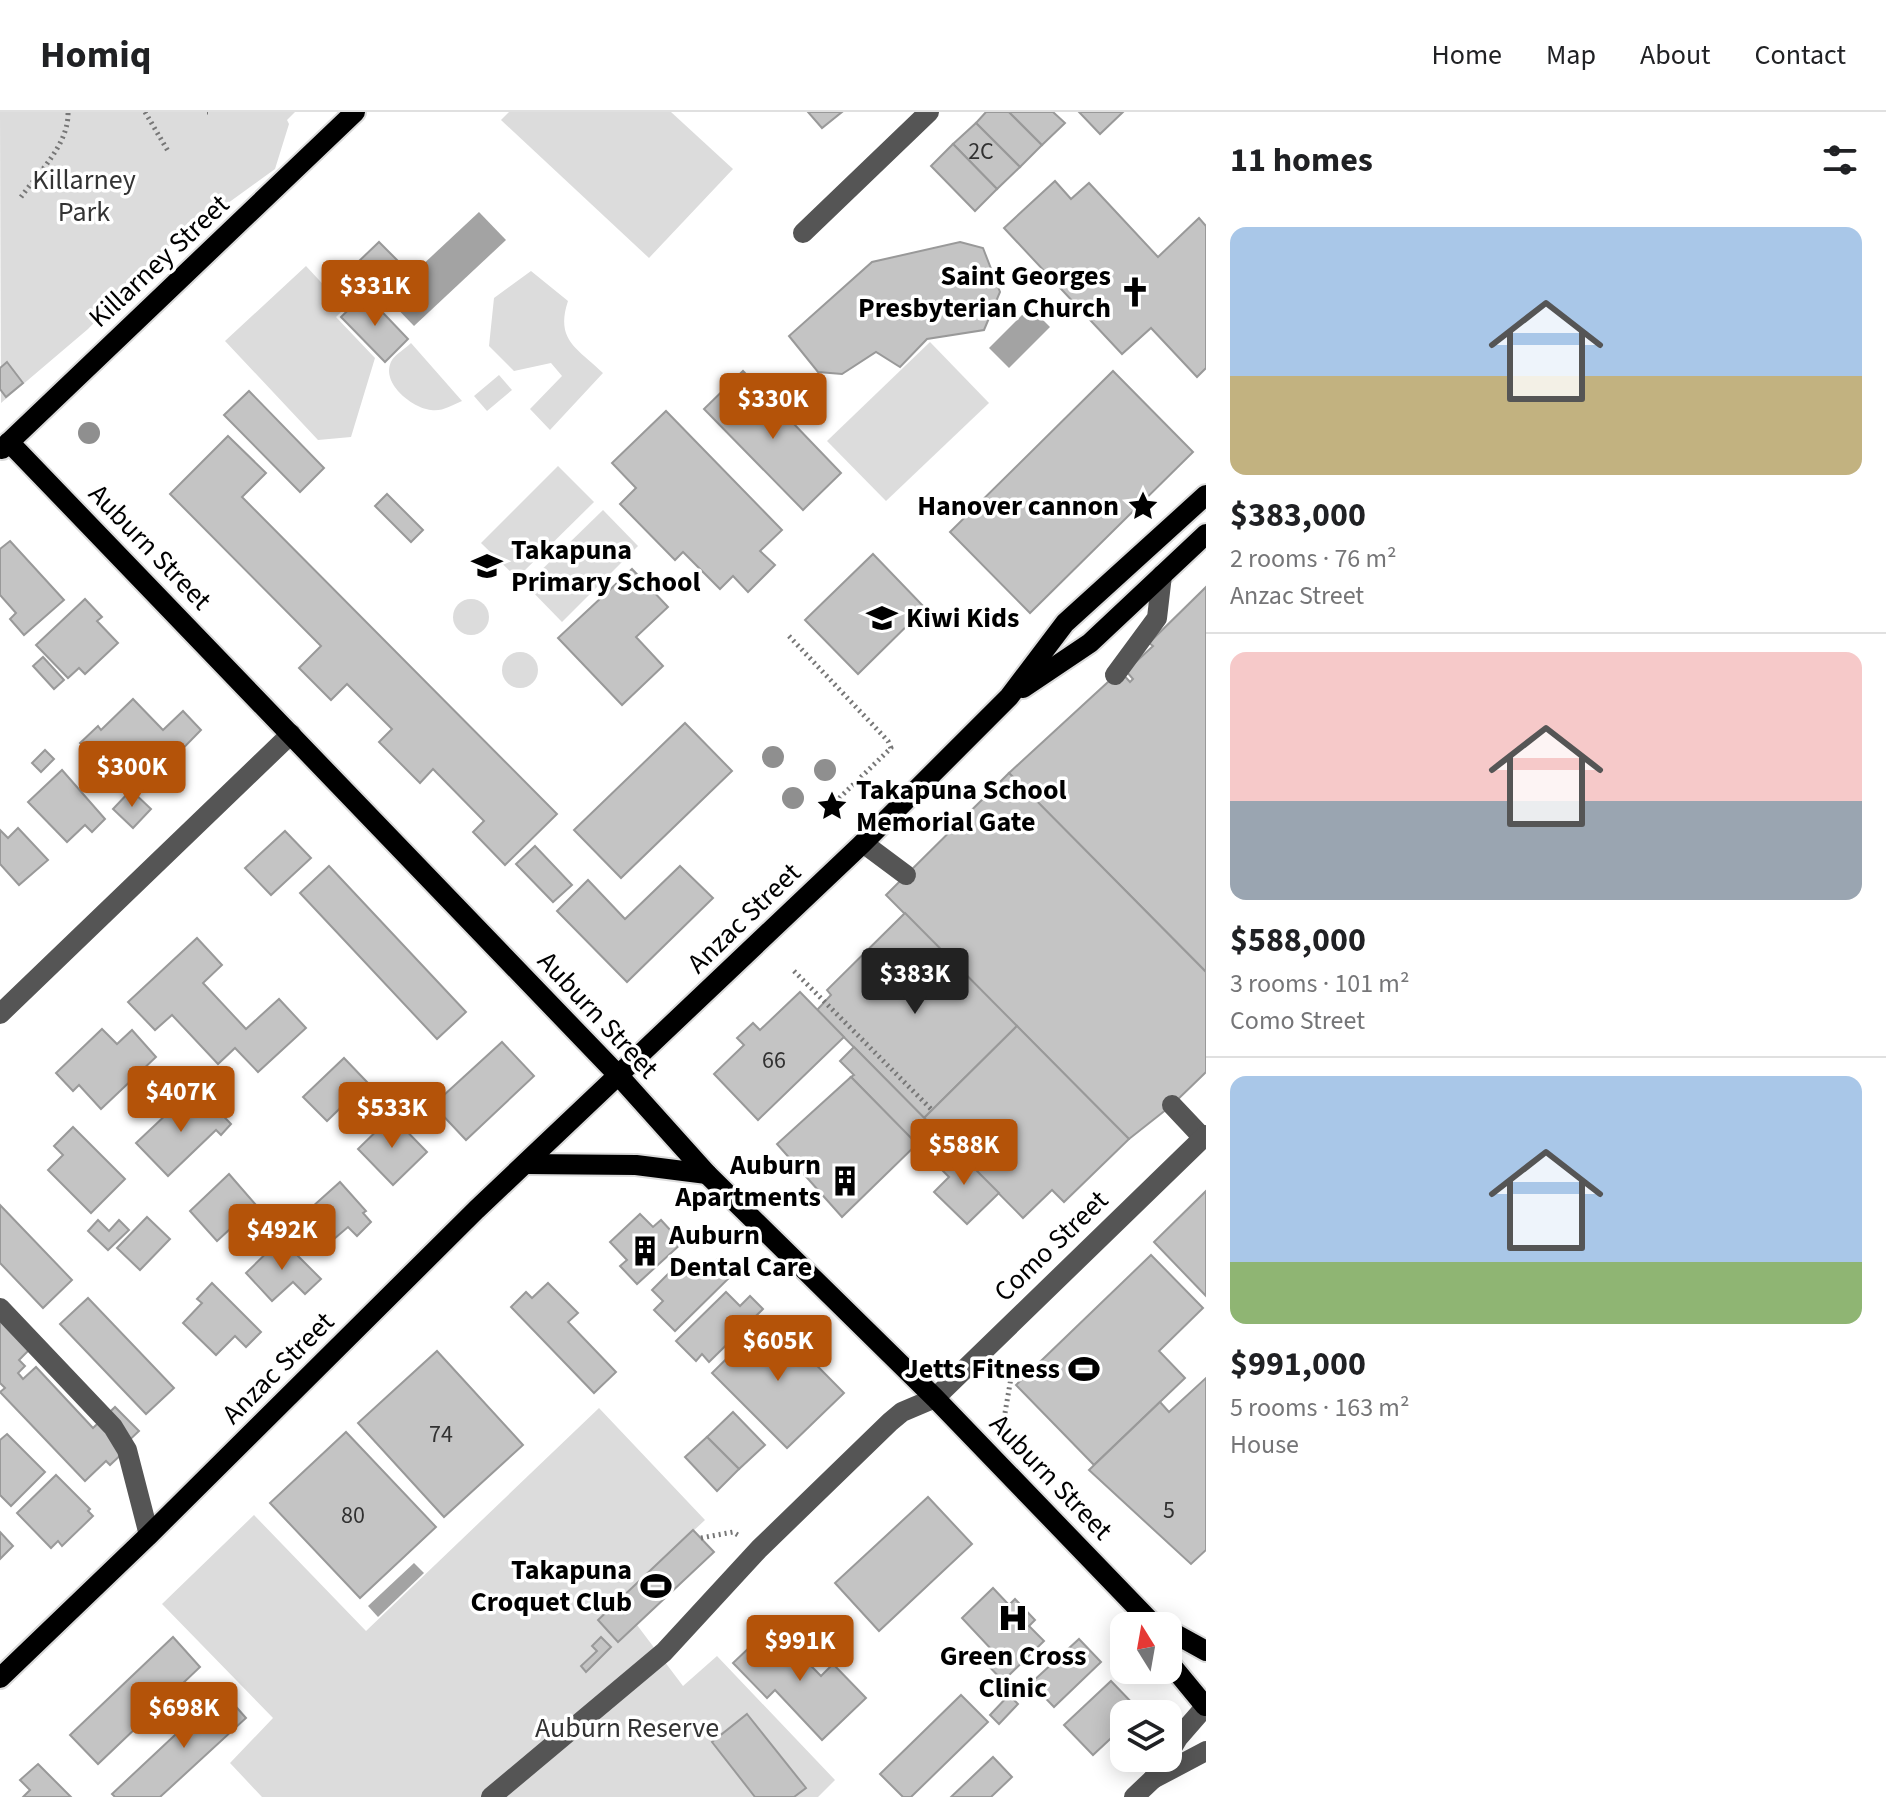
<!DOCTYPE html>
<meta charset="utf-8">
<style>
:root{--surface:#fff;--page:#f2f2f2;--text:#202124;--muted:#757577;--line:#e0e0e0;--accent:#b45309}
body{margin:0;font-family:"Source Sans 3",sans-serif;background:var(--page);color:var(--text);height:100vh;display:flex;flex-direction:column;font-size:30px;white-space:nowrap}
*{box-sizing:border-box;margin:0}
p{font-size:26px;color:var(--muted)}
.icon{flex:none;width:44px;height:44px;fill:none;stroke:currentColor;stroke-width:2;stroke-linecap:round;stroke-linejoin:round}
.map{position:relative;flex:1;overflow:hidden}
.panel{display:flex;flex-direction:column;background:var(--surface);width:680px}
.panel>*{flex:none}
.needle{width:52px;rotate:349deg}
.buttons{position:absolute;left:1110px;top:1500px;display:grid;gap:16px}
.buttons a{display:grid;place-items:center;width:72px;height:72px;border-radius:16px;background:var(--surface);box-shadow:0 4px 20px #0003;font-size:40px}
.price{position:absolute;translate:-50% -68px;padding:0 18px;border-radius:8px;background:var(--accent);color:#fff;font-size:26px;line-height:52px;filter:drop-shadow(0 2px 4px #0008)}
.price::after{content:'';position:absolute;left:50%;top:48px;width:24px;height:18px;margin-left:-12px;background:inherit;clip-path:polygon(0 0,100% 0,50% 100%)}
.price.selected{background:#222;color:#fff}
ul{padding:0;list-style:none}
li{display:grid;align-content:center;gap:16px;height:424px;padding:0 24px}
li+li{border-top:2px solid var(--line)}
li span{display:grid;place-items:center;height:248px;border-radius:16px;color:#555}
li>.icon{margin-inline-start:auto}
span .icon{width:144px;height:144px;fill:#fffc;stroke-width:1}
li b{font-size:34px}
h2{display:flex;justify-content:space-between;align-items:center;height:96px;padding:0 24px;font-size:34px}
header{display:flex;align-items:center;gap:48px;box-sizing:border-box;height:112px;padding:0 40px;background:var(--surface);border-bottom:2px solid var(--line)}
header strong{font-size:38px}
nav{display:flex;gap:44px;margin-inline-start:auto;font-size:28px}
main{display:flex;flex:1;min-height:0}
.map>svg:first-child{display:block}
.green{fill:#dcdcdc}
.water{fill:#a3a3a3}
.building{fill:#c4c4c4;stroke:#999;stroke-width:2}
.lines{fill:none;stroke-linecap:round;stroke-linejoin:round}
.major-casing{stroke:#dbdbdb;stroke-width:24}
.path{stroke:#777;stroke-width:5;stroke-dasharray:2 4;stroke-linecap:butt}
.minor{stroke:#555;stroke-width:20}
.major{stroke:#000;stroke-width:20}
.tree{fill:#8f8f8f}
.labels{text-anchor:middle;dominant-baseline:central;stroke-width:7;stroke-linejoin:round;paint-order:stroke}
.number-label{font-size:24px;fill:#313131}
.park-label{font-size:28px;fill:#333;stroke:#fff}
.street-label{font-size:28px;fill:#000;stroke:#fff}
.poi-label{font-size:28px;font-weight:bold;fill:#000;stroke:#fff;text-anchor:end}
</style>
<header>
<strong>Homiq</strong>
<nav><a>Home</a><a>Map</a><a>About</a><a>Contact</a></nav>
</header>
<main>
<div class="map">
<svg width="1206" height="1685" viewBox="0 0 1206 1685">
<rect width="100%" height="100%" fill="#fff"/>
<g class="green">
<polygon points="0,0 295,0 287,8 289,12 275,57 166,136 88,217 1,291"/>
<polygon points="509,0 671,0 733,57 649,146 501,8"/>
<polygon points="306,154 345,196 336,205 375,246 351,325 318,328 225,229"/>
<path d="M531,159L568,189C555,228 577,236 603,261L550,318L530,297L562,264L551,251L514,259L489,234L494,186Z"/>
<polygon points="930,230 989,291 886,389 827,329"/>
<path d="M411,231L462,289C452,293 442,300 431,298C412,296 379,270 392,248C396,242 406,236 411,231Z"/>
<polygon points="499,263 512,278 487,299 474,284"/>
<polygon points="558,354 594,390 517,466 481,431"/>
<polygon points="603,398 638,434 562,510 526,473"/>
<circle cx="471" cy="505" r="18"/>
<circle cx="520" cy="558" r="18"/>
<polygon points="599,1296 705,1408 598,1508 618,1530 637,1513 683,1574 717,1544 835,1668 818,1685 262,1685 230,1651 273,1606 162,1492 254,1403 366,1519"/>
</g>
<g class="water">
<polygon points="479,100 506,128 414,214 387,186"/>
<polygon points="1030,195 1050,215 1009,256 989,236"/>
<polygon points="414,1451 424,1461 378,1505 368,1494"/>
</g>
<g class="building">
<polygon points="808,0 842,0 822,16"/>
<polygon points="986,0 1009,0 1042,33 1020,55 976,11"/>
<polygon points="1009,0 1053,0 1065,11 1042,33"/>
<polygon points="1079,0 1123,0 1100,22"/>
<polygon points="976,11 1020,55 997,77 953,32"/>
<polygon points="953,32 997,77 975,99 931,54"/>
<polygon points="1055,69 1071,87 1089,71 1158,145 1199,106 1206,114 1206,256 1197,265 1151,216 1122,242 1004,116"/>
<polygon points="379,130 402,153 379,175 357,151"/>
<polygon points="960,130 983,136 1000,180 984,218 927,227 900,255 876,240 842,262 818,260 789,224 872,150"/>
<polygon points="365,182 408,227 385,250 341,205"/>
<polygon points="7,250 23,271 6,285 0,277 0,256"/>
<polygon points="743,259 841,361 803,398 704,297"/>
<polygon points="1113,259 1193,340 1030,501 950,420"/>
<polygon points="249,279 324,356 300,380 224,303"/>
<polygon points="666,299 782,418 760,439 775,453 748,480 733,464 720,477 683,440 675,448 620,392 636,376 612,351"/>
<polygon points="228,324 266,361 242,385 557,702 505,753 473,720 484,709 433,657 420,671 379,630 392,617 347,572 331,588 299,556 321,534 170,382"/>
<polygon points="387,382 423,418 411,430 375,394"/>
<polygon points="10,429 64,488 24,523 10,507 16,501 0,483 0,437"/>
<polygon points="873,442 925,496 858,562 805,508"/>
<polygon points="632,457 668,495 636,525 663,554 622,593 558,526"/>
<polygon points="1206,475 1206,860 1009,661 1120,559 1130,570 1133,567 1126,559 1153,534 1149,531"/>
<polygon points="85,487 102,505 97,509 118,531 85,562 79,556 68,566 36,533"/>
<polygon points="43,545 64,568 54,577 33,554"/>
<polygon points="133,587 163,618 183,599 201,618 156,664 125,632 102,654 80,631 98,614 101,618"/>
<polygon points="685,611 732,659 621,766 574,718"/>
<polygon points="45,638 54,647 41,660 32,651"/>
<polygon points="62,658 105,707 92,720 85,713 67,730 28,690"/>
<polygon points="1009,661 1206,860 1206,960 1172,993 1129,1027 886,783"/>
<polygon points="131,678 151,697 133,716 113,697"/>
<polygon points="18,716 48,748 19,773 0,752 0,718 8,726"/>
<polygon points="285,719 311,746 271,783 245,756"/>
<polygon points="535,734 572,773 553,790 516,752"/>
<polygon points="329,754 466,900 437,927 300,781"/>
<polygon points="680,754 713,786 627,870 557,799 588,768 625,807"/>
<polygon points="905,801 1017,914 924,1006 817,898 831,883 827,878"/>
<polygon points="197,826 222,853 203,871 246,917 279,887 306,916 258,960 235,936 218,952 172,903 155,918 128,890"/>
<polygon points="800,880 844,925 758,1008 714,962 744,933 737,926 753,911 760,918"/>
<polygon points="1017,914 1129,1027 1064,1090 1052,1078 1023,1106 924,1006"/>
<polygon points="102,917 117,932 132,918 156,945 101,997 79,973 73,979 56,961"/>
<polygon points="502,930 534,964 466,1028 433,993"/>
<polygon points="854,935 953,1035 936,1052 851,965 854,963 840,949"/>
<polygon points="344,946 367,970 327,1009 303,985"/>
<polygon points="851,965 917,1032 842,1105 777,1032"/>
<polygon points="187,983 203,999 212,992 231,1012 221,1023 216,1018 168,1064 136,1031"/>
<polygon points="392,1004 427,1040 393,1073 358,1037"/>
<polygon points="73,1015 125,1067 91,1101 48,1058 63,1043 54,1034"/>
<polygon points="953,1035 999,1081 967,1112 934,1080 949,1065 936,1052"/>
<polygon points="229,1062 256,1093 217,1129 190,1099"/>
<polygon points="340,1070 366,1099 363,1101 371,1110 357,1124 348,1115 328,1132 302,1104"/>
<polygon points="1206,1079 1206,1184 1154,1130"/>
<polygon points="0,1093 72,1168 43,1196 0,1151"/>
<polygon points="640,1102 653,1115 661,1108 682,1131 637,1172 620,1154 627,1148 610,1130"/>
<polygon points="147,1105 170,1127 140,1158 117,1136"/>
<polygon points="98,1108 109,1119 119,1108 129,1118 108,1138 88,1119"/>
<polygon points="281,1127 321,1167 305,1182 293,1170 272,1189 246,1161"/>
<polygon points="1151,1143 1203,1196 1159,1239 1185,1266 1094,1353 1016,1273"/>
<polygon points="719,1146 734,1161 675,1219 654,1198 663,1189 652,1178 683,1147 694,1159 703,1150 709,1156"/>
<polygon points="212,1171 261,1220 246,1235 235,1224 216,1243 183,1211 202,1191 197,1187"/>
<polygon points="548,1171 578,1201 568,1210 616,1260 594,1281 511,1195 526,1180 532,1186"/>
<polygon points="726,1180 740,1194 750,1184 763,1197 709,1250 702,1242 696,1249 676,1229"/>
<polygon points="88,1186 174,1276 146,1302 60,1212"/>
<polygon points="0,1205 30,1237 19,1248 25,1254 18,1261 23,1267 36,1255 93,1316 115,1295 139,1319 123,1334 126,1338 110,1353 106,1349 85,1369 0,1280 5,1276 0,1271"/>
<polygon points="769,1205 844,1281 787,1336 712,1261"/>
<polygon points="437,1239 523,1333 444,1405 358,1311"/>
<polygon points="1206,1266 1206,1438 1191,1452 1089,1358 1160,1290 1169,1300"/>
<polygon points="733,1300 765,1333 739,1357 707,1325"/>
<polygon points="346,1320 436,1415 360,1486 270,1391"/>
<polygon points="7,1322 45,1360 11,1394 0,1383 0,1328"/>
<polygon points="707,1325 739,1357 717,1379 685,1345"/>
<polygon points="56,1363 90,1397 88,1399 93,1404 62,1434 58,1429 51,1436 17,1401"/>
<polygon points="928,1385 972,1432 879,1519 835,1471"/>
<polygon points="693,1418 714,1440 618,1530 598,1508"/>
<polygon points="0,1420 13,1434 0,1447"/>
<polygon points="993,1476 1009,1493 1015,1487 1035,1508 1029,1514 1044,1529 1003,1569 982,1547 992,1538 962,1506"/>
<polygon points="772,1514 821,1564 833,1552 866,1586 822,1628 775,1578 767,1586 733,1551"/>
<polygon points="173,1525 200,1555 98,1652 70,1623"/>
<polygon points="601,1525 611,1535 586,1560 581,1554 597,1539 592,1534"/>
<polygon points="1079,1527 1101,1550 1054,1595 1031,1571"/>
<polygon points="1111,1569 1136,1595 1128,1602 1124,1602 1121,1609 1124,1614 1093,1643 1064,1613"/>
<polygon points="222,1579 246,1606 160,1685 115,1685 112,1682"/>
<polygon points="961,1583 988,1610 911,1685 903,1685 880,1662"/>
<polygon points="1009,1583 1018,1592 999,1612 990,1603"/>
<polygon points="747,1602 806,1676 794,1685 755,1685 712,1630"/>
<polygon points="993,1645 1012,1665 991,1685 951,1685"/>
<polygon points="38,1652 71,1685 23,1685 30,1678 20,1668"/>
</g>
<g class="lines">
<g class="major-casing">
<g id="major">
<polyline points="9,330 619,964 707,1062 935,1286 1151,1510 1160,1514"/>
<polyline points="2,337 355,0"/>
<polyline points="1023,576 1090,531 1206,422"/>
<polyline points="525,1052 636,1053 707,1062"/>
<polyline points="1168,1518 1206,1539"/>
<polyline points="1168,1549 1205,1594"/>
<polyline points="0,1566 149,1423 476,1098 863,731 1009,585 1065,511 1206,383"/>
</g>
</g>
<g class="path">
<polyline points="145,0 168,39"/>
<polyline points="207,0 208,0"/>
<path d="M21,85C39,60 69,32 68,0"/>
<polyline points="789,524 888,629 891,636 830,695"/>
<polyline points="794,859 932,998"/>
<polyline points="1005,1301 1012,1260"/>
<polyline points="701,1426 733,1420 738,1423"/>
</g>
<g class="minor">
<polyline points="803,121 929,0"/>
<polyline points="1115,563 1157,506 1162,463"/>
<polyline points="863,731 906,763"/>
<polyline points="0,902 291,622"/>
<polyline points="1172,993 1203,1026"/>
<polyline points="0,1196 113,1315 127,1338 149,1423"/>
<polyline points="1168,1643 1178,1626 1205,1595"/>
<polyline points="1153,1667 1206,1639"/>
<polyline points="491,1685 664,1540 759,1437 890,1310 902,1300 935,1286 1206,1023"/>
<polyline points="1134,1685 1153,1667 1160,1656"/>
</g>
<use href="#major" class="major"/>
</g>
<g class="tree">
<circle cx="89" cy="321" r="11"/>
<circle cx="773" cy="645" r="11"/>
<circle cx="825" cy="658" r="11"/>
<circle cx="793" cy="686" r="11"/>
</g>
<defs>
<g id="church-bare" transform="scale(2.4)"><path d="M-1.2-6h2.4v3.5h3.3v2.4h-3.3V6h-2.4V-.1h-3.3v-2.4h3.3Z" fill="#000" stroke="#fff" stroke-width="2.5" paint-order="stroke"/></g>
<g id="sight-bare" transform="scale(2.4)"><path d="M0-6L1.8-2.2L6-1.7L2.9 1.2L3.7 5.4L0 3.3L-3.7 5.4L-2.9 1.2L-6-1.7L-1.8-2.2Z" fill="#000" stroke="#fff" stroke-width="2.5" paint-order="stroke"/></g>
<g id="school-bare" transform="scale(2.4)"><path d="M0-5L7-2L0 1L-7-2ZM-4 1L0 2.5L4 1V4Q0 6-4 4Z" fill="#000" stroke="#fff" stroke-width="2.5" paint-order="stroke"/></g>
<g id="building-bare" transform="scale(2.4)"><path d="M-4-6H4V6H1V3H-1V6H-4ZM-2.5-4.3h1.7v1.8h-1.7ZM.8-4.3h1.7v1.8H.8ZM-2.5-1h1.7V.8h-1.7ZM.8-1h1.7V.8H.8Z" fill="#000" stroke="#fff" stroke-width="2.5" paint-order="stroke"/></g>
<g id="stadium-bare" transform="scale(2.4)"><path d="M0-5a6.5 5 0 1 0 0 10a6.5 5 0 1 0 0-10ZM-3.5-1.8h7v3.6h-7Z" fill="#000" stroke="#fff" stroke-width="2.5" paint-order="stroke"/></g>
<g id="hospital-bare" transform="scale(2.4)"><path d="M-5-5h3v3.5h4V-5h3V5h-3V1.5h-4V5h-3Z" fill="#000" stroke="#fff" stroke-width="2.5" paint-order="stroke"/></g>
</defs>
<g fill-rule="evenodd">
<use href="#church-bare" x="1135" y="180"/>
<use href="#sight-bare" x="1143" y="394"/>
<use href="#school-bare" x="487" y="454"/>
<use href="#school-bare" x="882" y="506"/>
<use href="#sight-bare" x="832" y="694"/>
<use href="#building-bare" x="845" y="1069"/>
<use href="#building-bare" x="645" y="1139"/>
<use href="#stadium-bare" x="1084" y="1257"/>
<use href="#stadium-bare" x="656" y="1474"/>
<use href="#hospital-bare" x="1013" y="1506"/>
</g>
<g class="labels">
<g class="number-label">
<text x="981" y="39">2C</text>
<text x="774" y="948">66</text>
<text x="441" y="1322">74</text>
<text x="1169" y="1398">5</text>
<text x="353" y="1403">80</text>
</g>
<g class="park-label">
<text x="84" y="68">Killarney<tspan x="84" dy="32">Park</tspan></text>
<text x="627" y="1616">Auburn Reserve</text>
</g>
<g class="street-label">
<text transform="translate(159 149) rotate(-43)">Killarney Street</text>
<text transform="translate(150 435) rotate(46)">Auburn Street</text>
<text transform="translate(744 806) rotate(-44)">Anzac Street</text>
<text transform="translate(598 903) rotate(47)">Auburn Street</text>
<text transform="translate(1051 1134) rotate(-44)">Como Street</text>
<text transform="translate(278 1256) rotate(-45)">Anzac Street</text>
<text transform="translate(1051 1365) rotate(46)">Auburn Street</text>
</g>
<g class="poi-label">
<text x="1111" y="164">Saint Georges<tspan x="1111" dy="32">Presbyterian Church</tspan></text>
<text x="1119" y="394">Hanover cannon</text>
<text x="511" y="438" text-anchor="start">Takapuna<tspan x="511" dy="32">Primary School</tspan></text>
<text x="906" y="506" text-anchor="start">Kiwi Kids</text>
<text x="856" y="678" text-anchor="start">Takapuna School<tspan x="856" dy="32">Memorial Gate</tspan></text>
<text x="821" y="1053">Auburn<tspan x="821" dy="32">Apartments</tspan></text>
<text x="669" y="1123" text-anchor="start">Auburn<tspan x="669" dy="32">Dental Care</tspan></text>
<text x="1060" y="1257">Jetts Fitness</text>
<text x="632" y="1458">Takapuna<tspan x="632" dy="32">Croquet Club</tspan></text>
<text x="1013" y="1544" text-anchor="middle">Green Cross<tspan x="1013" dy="32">Clinic</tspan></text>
</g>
</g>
</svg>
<div class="buttons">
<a><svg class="needle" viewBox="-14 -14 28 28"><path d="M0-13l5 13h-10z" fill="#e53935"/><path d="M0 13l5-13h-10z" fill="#757577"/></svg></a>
<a><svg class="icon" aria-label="layers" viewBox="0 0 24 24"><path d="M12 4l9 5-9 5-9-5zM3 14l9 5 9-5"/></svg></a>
</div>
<b class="price" style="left:375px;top:216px">$331K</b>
<b class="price" style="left:773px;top:329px">$330K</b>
<b class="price" style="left:132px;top:697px">$300K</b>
<b class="price selected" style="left:915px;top:904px">$383K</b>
<b class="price" style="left:181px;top:1022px">$407K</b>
<b class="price" style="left:392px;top:1038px">$533K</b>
<b class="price" style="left:964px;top:1075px">$588K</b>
<b class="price" style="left:282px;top:1160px">$492K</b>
<b class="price" style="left:778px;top:1271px">$605K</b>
<b class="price" style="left:800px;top:1571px">$991K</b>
<b class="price" style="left:184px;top:1638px">$698K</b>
</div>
<section class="panel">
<h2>11 homes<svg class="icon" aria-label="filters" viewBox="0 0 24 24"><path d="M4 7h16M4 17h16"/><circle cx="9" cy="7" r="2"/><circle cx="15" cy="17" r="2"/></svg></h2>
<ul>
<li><span style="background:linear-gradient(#a9c7e8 60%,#c2b280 0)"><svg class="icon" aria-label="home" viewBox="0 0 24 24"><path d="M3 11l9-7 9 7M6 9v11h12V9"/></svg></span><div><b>$383,000</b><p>2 rooms · 76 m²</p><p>Anzac Street</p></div></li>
<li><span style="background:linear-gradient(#f6c9c9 60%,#9aa5b1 0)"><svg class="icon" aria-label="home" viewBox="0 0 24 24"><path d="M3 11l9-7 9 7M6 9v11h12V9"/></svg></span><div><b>$588,000</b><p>3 rooms · 101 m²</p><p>Como Street</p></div></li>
<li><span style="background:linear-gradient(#a9c7e8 75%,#8fb573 0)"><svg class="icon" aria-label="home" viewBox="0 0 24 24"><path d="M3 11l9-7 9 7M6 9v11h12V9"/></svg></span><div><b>$991,000</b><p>5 rooms · 163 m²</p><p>House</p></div></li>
</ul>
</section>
</main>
